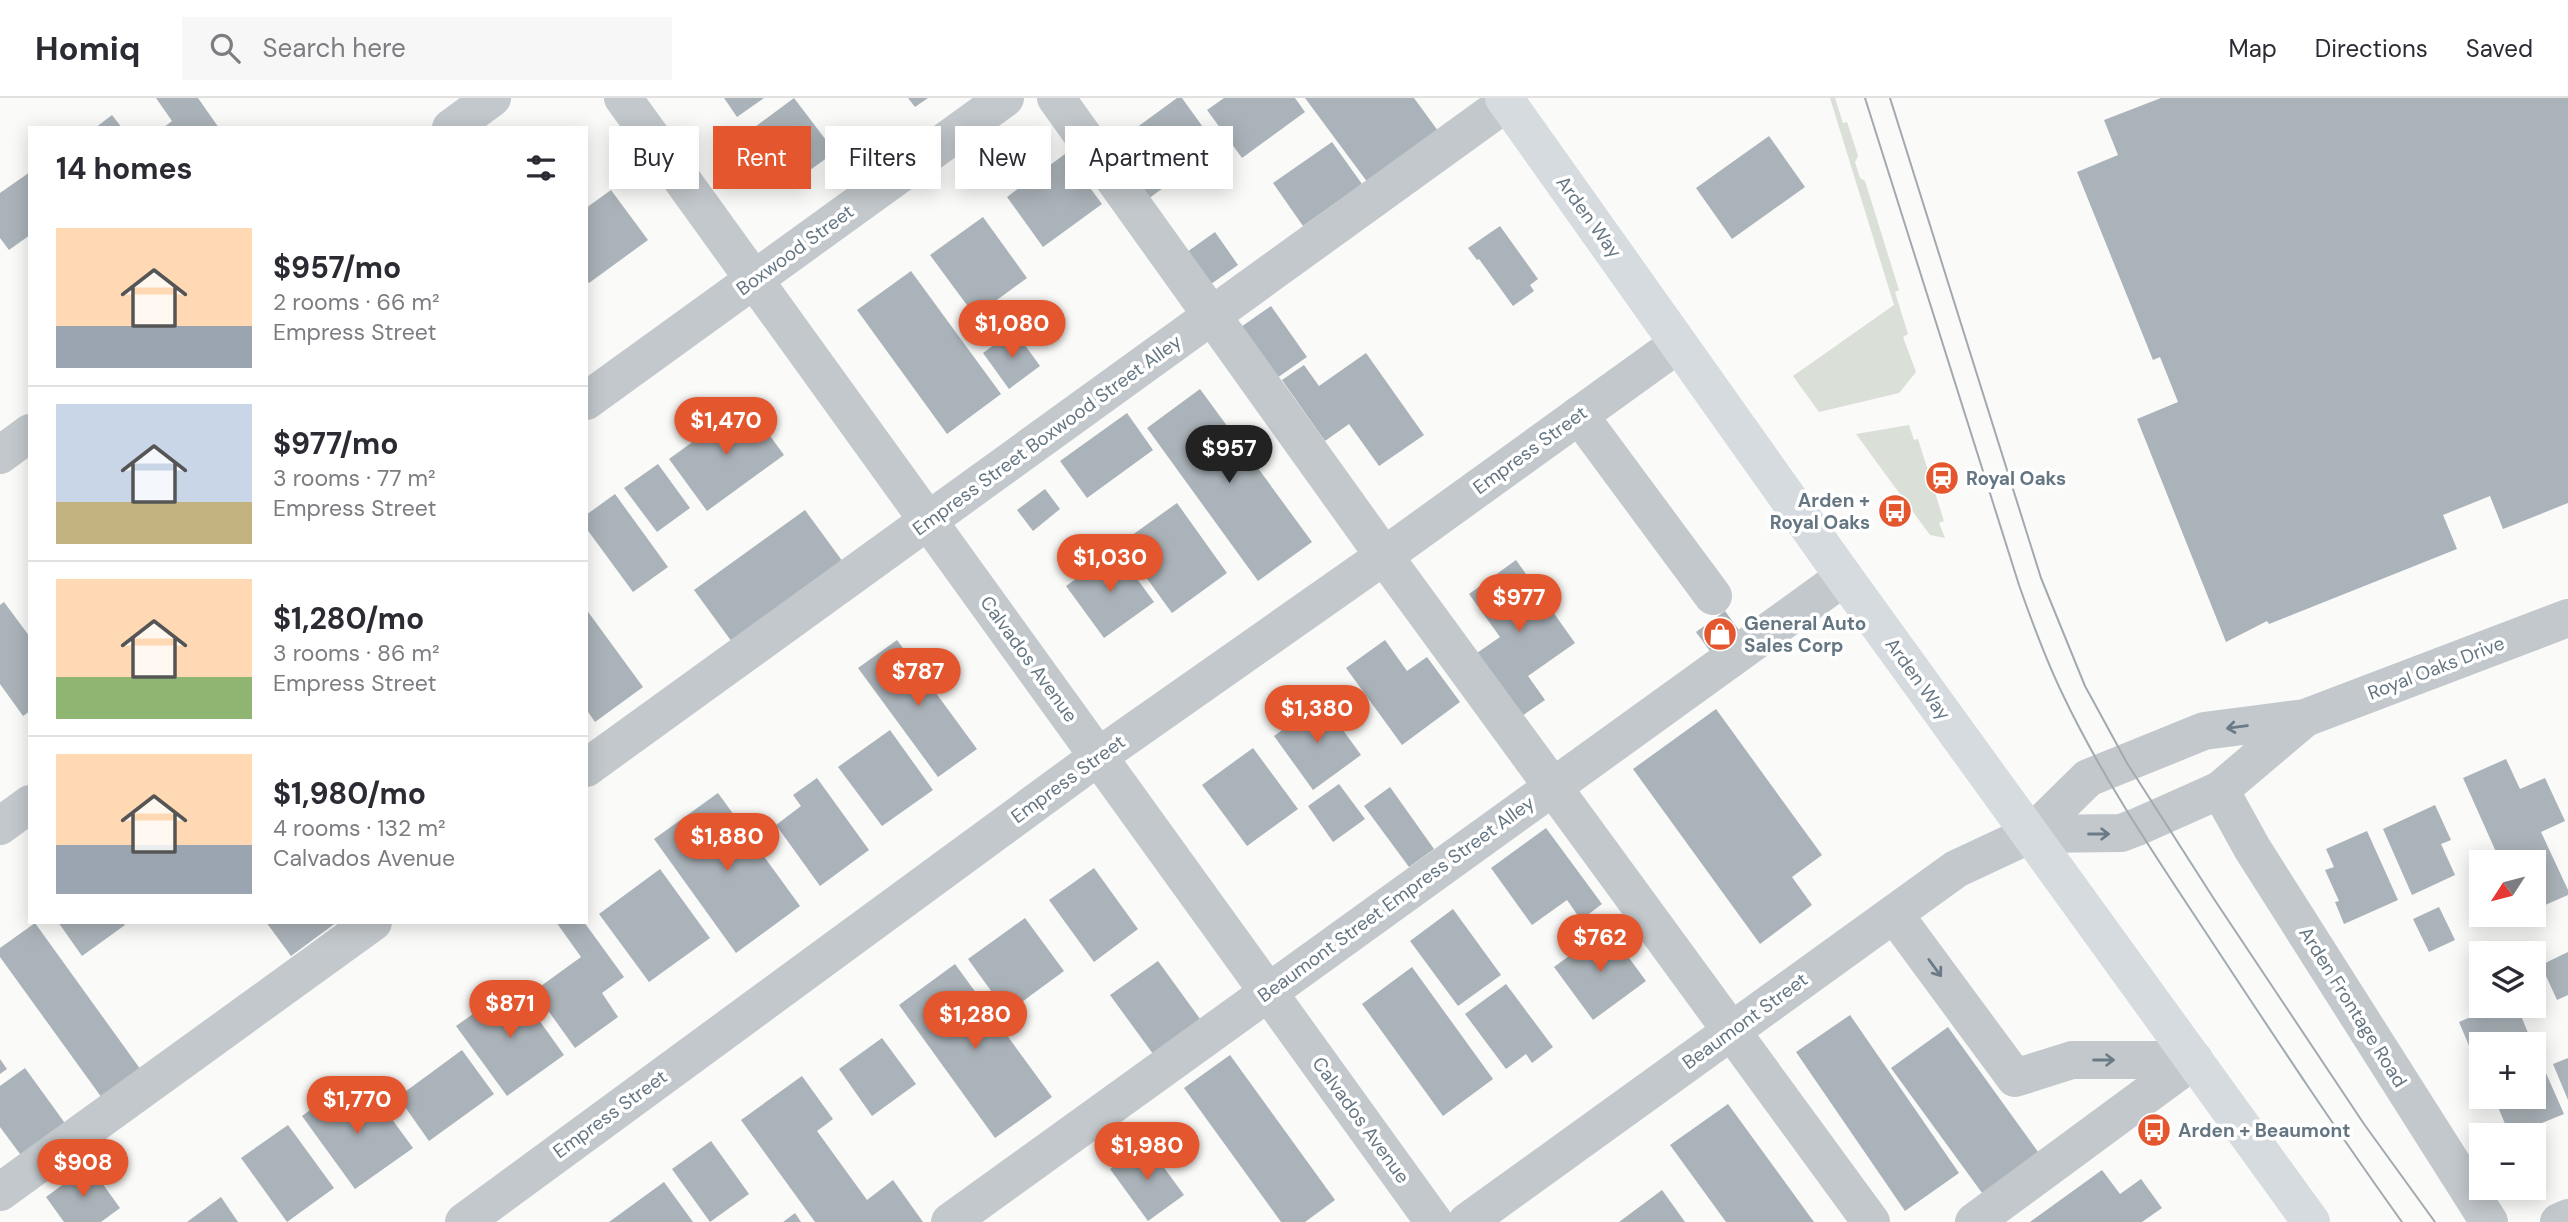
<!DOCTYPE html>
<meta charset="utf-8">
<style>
:root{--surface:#fff;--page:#f7f7f7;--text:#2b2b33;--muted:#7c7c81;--line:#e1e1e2;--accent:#e4572e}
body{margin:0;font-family:"DM Sans",sans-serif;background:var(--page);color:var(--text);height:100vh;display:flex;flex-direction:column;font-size:26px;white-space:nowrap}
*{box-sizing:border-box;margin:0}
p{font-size:23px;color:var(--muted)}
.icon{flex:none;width:38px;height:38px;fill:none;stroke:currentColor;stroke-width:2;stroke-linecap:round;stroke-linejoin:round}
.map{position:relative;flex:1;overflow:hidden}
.drawer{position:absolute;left:28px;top:28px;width:560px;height:798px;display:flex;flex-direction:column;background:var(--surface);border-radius:0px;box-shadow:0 4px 18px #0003}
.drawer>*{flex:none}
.guide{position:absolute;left:609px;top:28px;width:665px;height:63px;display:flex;gap:14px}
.needle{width:46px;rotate:234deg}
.buttons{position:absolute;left:2469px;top:752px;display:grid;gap:14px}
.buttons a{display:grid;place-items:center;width:77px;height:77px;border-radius:0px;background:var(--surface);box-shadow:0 4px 18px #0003;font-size:35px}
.price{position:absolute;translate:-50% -60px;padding:0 16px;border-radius:24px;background:var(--accent);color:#fff;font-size:23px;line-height:46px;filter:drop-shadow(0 2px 4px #0008)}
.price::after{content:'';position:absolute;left:50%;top:42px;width:21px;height:16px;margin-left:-10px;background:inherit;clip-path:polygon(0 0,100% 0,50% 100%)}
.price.on{background:#222;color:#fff}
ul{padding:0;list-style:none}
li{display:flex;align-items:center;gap:21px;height:175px;padding:0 28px}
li+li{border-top:2px solid var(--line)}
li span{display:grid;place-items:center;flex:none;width:196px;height:140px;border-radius:0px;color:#555}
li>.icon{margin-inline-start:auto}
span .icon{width:84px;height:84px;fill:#fffc;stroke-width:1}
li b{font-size:30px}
h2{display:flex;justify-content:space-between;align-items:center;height:84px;padding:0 28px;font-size:30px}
.pill{padding:0 24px;border-radius:0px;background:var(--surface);box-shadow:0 4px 18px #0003;font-size:24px;line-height:63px}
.pill.on{background:var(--accent);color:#fff}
header{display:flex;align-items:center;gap:42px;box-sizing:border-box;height:98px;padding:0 35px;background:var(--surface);border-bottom:2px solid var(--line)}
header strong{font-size:33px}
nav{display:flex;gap:38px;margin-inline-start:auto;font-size:24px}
.search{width:490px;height:63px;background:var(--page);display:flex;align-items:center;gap:18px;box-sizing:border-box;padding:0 24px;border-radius:0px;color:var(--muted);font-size:26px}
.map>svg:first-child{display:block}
.green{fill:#dadfd7}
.building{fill:#aab3b9}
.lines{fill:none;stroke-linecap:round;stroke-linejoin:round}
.minor{stroke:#c3c8cc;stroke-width:38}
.major{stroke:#d6dbdf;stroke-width:38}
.tram{stroke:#a2aab0;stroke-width:2}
.oneway{stroke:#6a7a87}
.labels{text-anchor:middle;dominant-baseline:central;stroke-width:7;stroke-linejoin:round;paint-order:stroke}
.street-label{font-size:19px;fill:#657683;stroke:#fff}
.poi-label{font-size:19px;font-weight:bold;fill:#657683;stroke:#fff;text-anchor:start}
</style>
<header>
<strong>Homiq</strong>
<div class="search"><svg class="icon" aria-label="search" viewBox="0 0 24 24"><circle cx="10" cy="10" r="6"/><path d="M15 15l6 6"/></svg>Search here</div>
<nav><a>Map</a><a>Directions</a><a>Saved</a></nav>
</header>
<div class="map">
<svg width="2568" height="1124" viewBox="0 0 2568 1124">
<rect width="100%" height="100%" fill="#fafaf8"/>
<g class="green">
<polygon points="1830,0 1835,0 1843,25 1847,24 1858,58 1855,64 1860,80 1865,83 1899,192 1895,194 1908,236 1903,239 1916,274 1899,295 1819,314 1793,278 1894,207"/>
<polygon points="1909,327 1914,342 1918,341 1944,423 1939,425 1945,440 1930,437 1856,336"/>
</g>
<g class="building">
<polygon points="156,0 198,0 219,30 163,30 172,23"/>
<polygon points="724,0 764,0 737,19"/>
<polygon points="794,0 835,54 788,88 748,34"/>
<polygon points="908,0 928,0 915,9"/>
<polygon points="1177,0 1182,0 1218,50 1148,101 1110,49"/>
<polygon points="1224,0 1295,0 1305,14 1242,60 1207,12"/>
<polygon points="1305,0 1414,0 1441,37 1371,89"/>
<polygon points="2161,0 2568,0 2568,405 2503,431 2490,398 2443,417 2457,451 2269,526 2267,523 2226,544 2137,321 2178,304 2160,259 2153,262 2077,74 2118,57 2104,22"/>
<polygon points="112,17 122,30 95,30"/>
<polygon points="1769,38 1805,89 1732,141 1696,90"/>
<polygon points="1332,44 1362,86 1303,128 1273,85"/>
<polygon points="1065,56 1102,106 1043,149 1007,99"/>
<polygon points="30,74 30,137 9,152 0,140 0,95"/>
<polygon points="611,92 648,142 589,185 586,181 586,110"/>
<polygon points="983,119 1027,180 975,218 930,157"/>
<polygon points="1500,128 1538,181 1530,187 1534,193 1513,208 1479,161 1477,162 1468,150"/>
<polygon points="1215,134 1238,167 1211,186 1187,154"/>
<polygon points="911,173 1001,296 947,336 857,212"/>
<polygon points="1271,208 1307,259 1274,282 1238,231"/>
<polygon points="1014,232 1040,268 1009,291 983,255"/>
<polygon points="1366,255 1424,337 1379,368 1349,326 1325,343 1282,282 1304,267 1319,288"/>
<polygon points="1200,291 1312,444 1258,483 1147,330"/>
<polygon points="746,305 784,357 707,413 669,361"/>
<polygon points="1127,315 1153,352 1087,400 1060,363"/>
<polygon points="658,366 690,410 657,434 624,390"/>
<polygon points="1045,391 1060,411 1033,433 1017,412"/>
<polygon points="615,396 668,469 633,494 586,430 586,417"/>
<polygon points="1177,405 1227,475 1172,515 1121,445"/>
<polygon points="805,412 843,464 732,544 694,492"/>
<polygon points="1116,452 1154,504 1104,540 1066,488"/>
<polygon points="1516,462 1575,545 1528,578 1545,602 1522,618 1477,555 1500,539 1469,496"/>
<polygon points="4,504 30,539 30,613 23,618 0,586 0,507"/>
<polygon points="586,511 643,589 595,624 586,611"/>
<polygon points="1725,513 1744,539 1715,560 1696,534"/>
<polygon points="897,542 977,651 938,679 858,570"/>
<polygon points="1385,542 1407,573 1427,559 1460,604 1402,647 1346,570"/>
<polygon points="1322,603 1361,657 1313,692 1274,638"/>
<polygon points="1716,611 1822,757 1792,779 1812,807 1760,846 1633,671"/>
<polygon points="890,632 933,692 882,728 838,669"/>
<polygon points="1253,650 1298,711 1247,748 1202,687"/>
<polygon points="2506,661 2520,691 2545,680 2565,723 2541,734 2568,792 2568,797 2534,812 2534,765 2501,765 2463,680"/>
<polygon points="817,680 869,752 820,788 776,727 801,708 793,697"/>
<polygon points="1339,686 1365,721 1333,744 1308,708"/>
<polygon points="1390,689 1434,751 1409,769 1364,708"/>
<polygon points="718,695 800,808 736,855 654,741"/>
<polygon points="2435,707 2451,742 2441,746 2455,777 2412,797 2383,731"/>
<polygon points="1546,730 1602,806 1581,822 1567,802 1532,827 1491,770"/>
<polygon points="2367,733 2398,802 2344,826 2335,804 2339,803 2325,772 2334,769 2326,751"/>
<polygon points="1094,770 1138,831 1094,864 1049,802"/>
<polygon points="660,771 710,840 649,884 599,816"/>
<polygon points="2439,809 2455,842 2429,854 2413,821"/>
<polygon points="1453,811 1501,877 1458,908 1410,843"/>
<polygon points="1025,820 1064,873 1007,915 968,861"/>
<polygon points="58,824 122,824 125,827 82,858"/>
<polygon points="266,824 337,824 291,858"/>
<polygon points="556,824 584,824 624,879 602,895 618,919 575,950 534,893 581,859"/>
<polygon points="35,825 141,972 102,1000 0,859 0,850"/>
<polygon points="1607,830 1646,883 1593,922 1554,869"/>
<polygon points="2568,854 2568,897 2557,902 2541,867"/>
<polygon points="1158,863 1203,925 1156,960 1110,897"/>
<polygon points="955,866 1052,999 995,1040 899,907"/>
<polygon points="1412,869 1493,981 1443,1018 1362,906"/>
<polygon points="1506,886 1553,949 1532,965 1526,956 1506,971 1465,916"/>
<polygon points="514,887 564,957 507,998 456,928"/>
<polygon points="2496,908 2517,908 2533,947 2482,947 2481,976 2459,924"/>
<polygon points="1850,917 1959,1075 1905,1113 1796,954"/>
<polygon points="1948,929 2041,1058 1985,1099 1891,970"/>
<polygon points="882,940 916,986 872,1018 839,971"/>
<polygon points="2534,948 2564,1016 2510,1038 2494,999 2534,999"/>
<polygon points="462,952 494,996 429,1043 398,999"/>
<polygon points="1230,957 1335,1102 1305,1124 1281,1124 1184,990"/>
<polygon points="2568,960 2568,1002 2553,966"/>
<polygon points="0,961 7,971 0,976"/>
<polygon points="25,970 67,1028 23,1060 0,1029 0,988"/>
<polygon points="802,978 833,1021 817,1033 867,1102 893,1082 923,1124 815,1124 741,1022"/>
<polygon points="344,987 363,1013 378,1002 413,1050 355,1091 302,1018"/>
<polygon points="1728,1006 1814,1124 1726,1124 1670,1047"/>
<polygon points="288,1027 334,1090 287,1124 241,1060"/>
<polygon points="711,1043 749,1096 710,1124 672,1071"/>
<polygon points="1146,1045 1184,1097 1148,1123 1110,1071"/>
<polygon points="89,1067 120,1110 101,1124 64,1124 46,1099"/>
<polygon points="2102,1072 2120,1096 2141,1081 2162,1110 2142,1124 2030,1124"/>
<polygon points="664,1084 693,1124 609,1124"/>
<polygon points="1662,1092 1685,1124 1619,1124"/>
<polygon points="221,1099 238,1124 187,1124"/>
<polygon points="795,1115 801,1124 783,1124"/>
</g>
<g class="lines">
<g class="minor">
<polyline points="623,0 1434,1124"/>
<polyline points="1056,0 1384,458 1871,1124"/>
<polyline points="451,30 492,0"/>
<polyline points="586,303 1005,0"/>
<polyline points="1579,317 1713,498"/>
<polyline points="0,357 30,335"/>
<polyline points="586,670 1507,4"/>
<polyline points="2220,692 2252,750 2489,1124"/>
<polyline points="0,728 30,706"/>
<polyline points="2031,736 2121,735 2137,729 2220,692 2305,620"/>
<polyline points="1894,816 2015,980 2072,962 2194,962"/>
<polyline points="0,1094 373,824"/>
<polyline points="464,1124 1099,658 1384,458 1678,246"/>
<polyline points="950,1124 1844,479"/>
<polyline points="1467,1124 1956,771 2031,736 2088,680 2204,633 2305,620 2568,520"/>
<polyline points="1974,1124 2194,962"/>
<polyline points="2559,1124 2568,1120"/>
</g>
<polyline class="major" points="1504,0 1844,479 2311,1124"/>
<g class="tram">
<path d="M1865,0L2019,487C2032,524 2045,560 2062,595C2105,686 2163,769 2218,853C2278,944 2338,1035 2402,1124"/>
<polyline points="1890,0 2041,480 2085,588 2127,665 2214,801 2364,1026 2435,1124"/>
</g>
</g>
<defs><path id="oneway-shaft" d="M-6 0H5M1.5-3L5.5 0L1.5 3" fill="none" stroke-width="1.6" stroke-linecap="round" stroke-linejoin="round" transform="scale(1.75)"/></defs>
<g class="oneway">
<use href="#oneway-shaft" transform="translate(2237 629) rotate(173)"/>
<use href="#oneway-shaft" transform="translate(2099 736)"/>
<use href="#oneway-shaft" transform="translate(1935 870) rotate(54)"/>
<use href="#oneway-shaft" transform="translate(2104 962)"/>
</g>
<defs>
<g id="station-disc" transform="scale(1.75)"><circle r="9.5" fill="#e4572e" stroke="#fff"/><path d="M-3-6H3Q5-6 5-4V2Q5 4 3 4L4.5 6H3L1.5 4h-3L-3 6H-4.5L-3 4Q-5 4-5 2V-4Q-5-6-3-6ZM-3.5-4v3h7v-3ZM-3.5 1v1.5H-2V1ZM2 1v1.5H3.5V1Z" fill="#fff"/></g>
<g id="bus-disc" transform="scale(1.75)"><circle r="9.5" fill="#e4572e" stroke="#fff"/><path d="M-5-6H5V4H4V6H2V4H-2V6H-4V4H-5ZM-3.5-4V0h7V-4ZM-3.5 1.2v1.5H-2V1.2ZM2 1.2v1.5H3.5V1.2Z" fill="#fff"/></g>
<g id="shop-disc" transform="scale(1.75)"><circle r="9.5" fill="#e4572e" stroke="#fff"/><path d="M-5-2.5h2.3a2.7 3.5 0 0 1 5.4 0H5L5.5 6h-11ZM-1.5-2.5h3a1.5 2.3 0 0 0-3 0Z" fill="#fff"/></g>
</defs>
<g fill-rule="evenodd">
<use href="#station-disc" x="1942" y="380"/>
<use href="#bus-disc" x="1895" y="413"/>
<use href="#shop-disc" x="1720" y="536"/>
<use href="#bus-disc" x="2154" y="1032"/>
</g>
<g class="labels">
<g class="street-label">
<text transform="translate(1589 119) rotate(54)">Arden Way</text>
<text transform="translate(795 152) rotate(-36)">Boxwood Street</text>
<text transform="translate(1047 337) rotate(-36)">Empress Street Boxwood Street Alley</text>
<text transform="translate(1530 352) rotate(-36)">Empress Street</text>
<text transform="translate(1029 561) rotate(54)">Calvados Avenue</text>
<text transform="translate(2436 570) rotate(-21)">Royal Oaks Drive</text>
<text transform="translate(1918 581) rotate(54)">Arden Way</text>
<text transform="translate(1068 681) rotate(-36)">Empress Street</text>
<text transform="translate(1396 801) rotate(-36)">Beaumont Street Empress Street Alley</text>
<text transform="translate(2353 909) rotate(58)">Arden Frontage Road</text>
<text transform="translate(1745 923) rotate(-36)">Beaumont Street</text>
<text transform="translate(610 1016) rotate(-36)">Empress Street</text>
<text transform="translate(1361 1022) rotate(54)">Calvados Avenue</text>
</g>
<g class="poi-label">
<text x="1966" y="380">Royal Oaks</text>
<text x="1870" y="402" text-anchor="end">Arden +<tspan x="1870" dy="22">Royal Oaks</tspan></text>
<text x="1744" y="525">General Auto<tspan x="1744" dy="22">Sales Corp</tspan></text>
<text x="2178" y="1032">Arden + Beaumont</text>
</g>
</g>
</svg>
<div class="buttons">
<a><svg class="needle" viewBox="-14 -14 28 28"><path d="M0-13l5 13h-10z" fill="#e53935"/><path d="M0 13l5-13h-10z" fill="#7c7c81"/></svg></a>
<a><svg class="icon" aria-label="layers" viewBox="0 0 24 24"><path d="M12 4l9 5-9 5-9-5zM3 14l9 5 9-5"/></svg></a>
<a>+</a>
<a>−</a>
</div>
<b class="price" style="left:1012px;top:262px">$1,080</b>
<b class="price" style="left:726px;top:359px">$1,470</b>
<b class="price on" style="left:1229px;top:387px">$957</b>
<b class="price" style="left:1110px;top:496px">$1,030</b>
<b class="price" style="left:1519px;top:536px">$977</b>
<b class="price" style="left:918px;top:610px">$787</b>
<b class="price" style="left:1317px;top:647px">$1,380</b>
<b class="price" style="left:727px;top:775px">$1,880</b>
<b class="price" style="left:1600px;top:876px">$762</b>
<b class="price" style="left:510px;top:942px">$871</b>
<b class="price" style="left:975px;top:953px">$1,280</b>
<b class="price" style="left:357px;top:1038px">$1,770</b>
<b class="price" style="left:1147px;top:1084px">$1,980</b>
<b class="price" style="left:83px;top:1101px">$908</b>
<div class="guide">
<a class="pill">Buy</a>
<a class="pill on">Rent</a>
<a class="pill">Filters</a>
<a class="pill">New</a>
<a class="pill">Apartment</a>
</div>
<section class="drawer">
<h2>14 homes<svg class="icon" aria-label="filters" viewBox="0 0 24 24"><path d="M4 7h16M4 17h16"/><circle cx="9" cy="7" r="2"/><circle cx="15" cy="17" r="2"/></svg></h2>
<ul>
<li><span style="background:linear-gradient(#ffd9b3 70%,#9aa5b1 0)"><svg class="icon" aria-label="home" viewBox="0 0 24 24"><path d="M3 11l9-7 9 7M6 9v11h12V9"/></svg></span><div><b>$957/mo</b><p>2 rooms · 66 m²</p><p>Empress Street</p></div></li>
<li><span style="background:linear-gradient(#c9d6e8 70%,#c2b280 0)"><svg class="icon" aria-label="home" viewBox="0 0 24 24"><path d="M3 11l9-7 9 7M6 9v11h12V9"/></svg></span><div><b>$977/mo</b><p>3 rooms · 77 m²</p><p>Empress Street</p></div></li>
<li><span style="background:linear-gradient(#ffd9b3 70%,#8fb573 0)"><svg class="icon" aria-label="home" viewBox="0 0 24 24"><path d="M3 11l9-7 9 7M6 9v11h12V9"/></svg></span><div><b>$1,280/mo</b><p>3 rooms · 86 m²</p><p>Empress Street</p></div></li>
<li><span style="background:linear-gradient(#ffd9b3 65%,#9aa5b1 0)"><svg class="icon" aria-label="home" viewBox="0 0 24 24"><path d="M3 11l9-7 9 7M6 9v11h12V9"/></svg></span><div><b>$1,980/mo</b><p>4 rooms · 132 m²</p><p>Calvados Avenue</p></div></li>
</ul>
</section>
</div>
